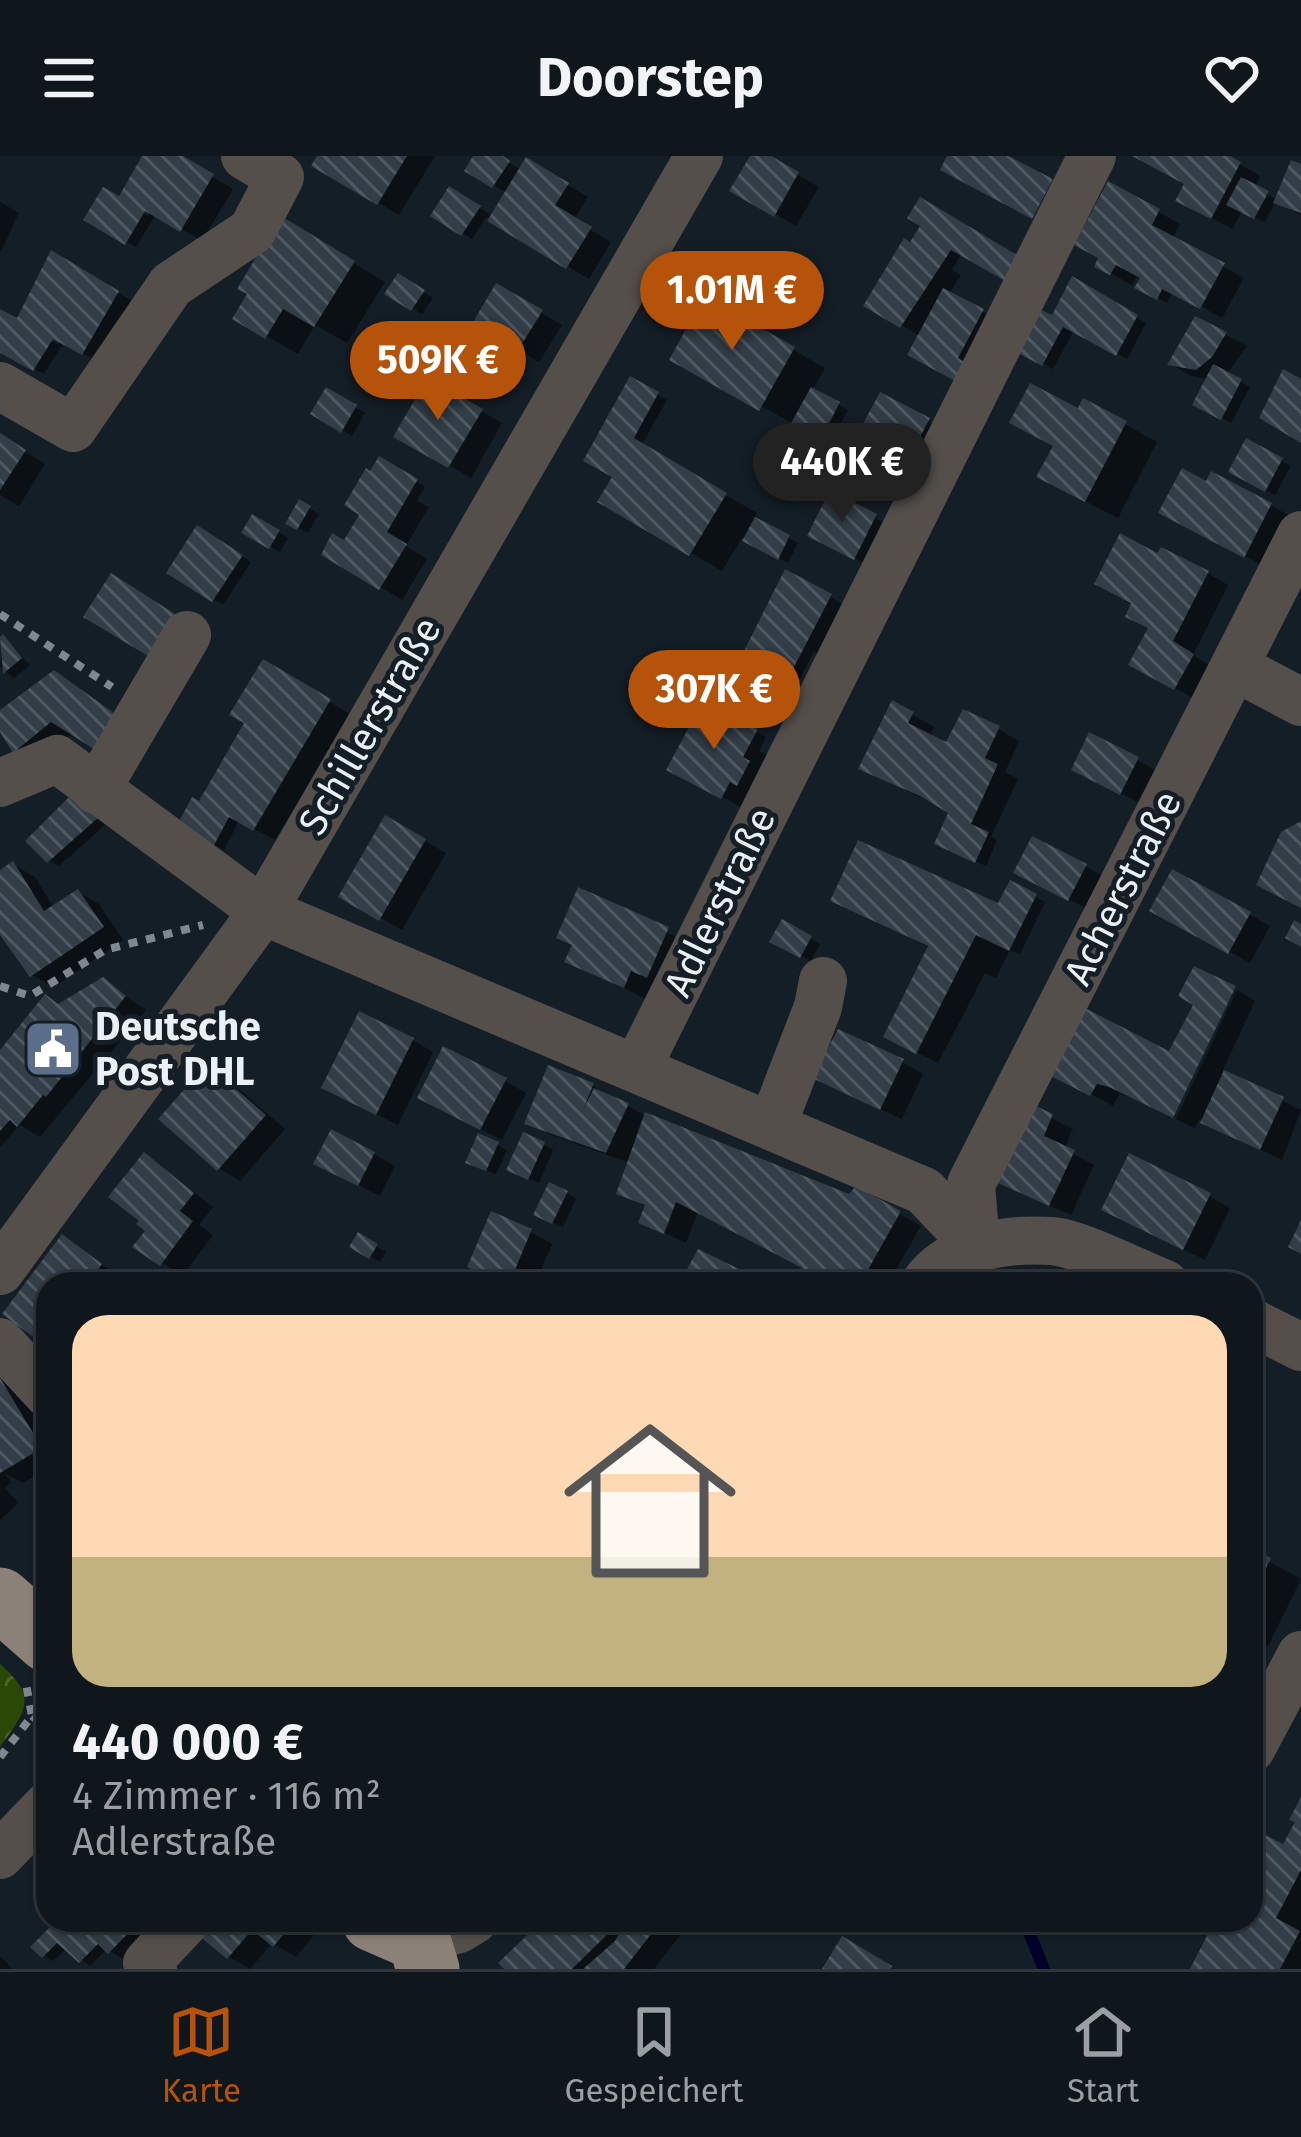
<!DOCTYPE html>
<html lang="de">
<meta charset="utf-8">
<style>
:root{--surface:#0f161c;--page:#1d2329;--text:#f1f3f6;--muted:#9b9fa3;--line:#2f353b;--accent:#b45309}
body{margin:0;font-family:"Fira Sans",sans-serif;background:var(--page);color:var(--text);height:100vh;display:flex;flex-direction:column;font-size:45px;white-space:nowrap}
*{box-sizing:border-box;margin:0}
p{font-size:39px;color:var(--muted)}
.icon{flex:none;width:66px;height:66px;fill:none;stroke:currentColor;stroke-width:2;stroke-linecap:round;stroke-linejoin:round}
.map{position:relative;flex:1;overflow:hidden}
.drawer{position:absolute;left:36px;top:1116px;width:1227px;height:660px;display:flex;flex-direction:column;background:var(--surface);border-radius:36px;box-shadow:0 3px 9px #0004,0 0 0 3px var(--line)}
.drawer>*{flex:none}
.price{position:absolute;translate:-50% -102px;padding:0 27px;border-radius:42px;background:var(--accent);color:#fff;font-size:39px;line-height:78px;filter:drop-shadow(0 3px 6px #0008)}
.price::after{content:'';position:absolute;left:50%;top:72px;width:36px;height:27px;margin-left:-18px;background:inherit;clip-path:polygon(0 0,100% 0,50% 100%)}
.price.on{background:#222;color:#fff}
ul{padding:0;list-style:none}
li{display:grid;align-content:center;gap:24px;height:636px;padding:0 36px}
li+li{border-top:3px solid var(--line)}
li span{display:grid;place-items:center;height:372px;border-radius:36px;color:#555}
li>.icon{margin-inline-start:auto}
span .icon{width:216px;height:216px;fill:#fffc;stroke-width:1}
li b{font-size:51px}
header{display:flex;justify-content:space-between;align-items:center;height:156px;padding:0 36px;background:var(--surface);font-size:54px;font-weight:700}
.tabs{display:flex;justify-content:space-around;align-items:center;height:168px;border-top:3px solid var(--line);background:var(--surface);font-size:33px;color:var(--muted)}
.tabs a{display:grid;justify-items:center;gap:6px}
.tabs .on{color:var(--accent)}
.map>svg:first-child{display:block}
.forest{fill:url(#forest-crowns)}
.shadow{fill:#0007}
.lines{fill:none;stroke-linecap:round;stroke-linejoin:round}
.stream{stroke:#00002a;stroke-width:12}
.building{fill:url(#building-back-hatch)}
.path{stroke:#80888f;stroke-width:8;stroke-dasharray:9 9;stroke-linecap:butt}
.minor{stroke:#544f4b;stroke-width:48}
.major{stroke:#8c8178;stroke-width:63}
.labels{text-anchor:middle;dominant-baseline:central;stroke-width:10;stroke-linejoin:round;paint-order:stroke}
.street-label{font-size:39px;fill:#e9f0f6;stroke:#141e26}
.poi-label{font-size:39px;font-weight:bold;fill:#e9f0f6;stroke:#141e26;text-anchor:start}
</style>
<header><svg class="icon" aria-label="menu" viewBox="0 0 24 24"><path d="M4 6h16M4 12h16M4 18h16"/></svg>Doorstep<svg class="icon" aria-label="heart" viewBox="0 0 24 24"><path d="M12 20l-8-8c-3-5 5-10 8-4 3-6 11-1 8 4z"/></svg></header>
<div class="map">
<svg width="1301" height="1813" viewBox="0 0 1301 1813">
<defs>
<pattern id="forest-crowns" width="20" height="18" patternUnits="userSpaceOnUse" patternTransform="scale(3)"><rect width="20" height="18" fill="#2b4806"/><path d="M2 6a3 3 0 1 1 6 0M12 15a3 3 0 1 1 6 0" fill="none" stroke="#4a632b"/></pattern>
<pattern id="building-back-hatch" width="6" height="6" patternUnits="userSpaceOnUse" patternTransform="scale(3)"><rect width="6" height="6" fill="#323d47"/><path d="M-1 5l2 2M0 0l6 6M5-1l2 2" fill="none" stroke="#505962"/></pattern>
</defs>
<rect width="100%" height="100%" fill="#141e26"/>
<path class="forest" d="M0,1508C38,1541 27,1554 0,1591Z"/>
<g class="shadow">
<polygon points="146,0 177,0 233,33 202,85 156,58 136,91 88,63 104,35 148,60 151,55"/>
<polygon points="321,0 435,0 399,59 315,9"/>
<polygon points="477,0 498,0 521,14 527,5 588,41 574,64 611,86 589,123 486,61 472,83 434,59 450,34 493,60 507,37 468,14"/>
<polygon points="753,0 765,0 819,31 796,70 734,34"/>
<polygon points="1138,0 1225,0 1260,20 1255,32 1278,44 1301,12 1301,59 1276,45 1265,66 1242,55 1233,73 1200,56 1188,27"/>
<polygon points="1109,29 1180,68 1172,83 1244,122 1222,162 1173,135 1167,147 1138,131 1143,122 1138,119 1132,129 1098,110"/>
<polygon points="0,46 19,57 0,97"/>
<polygon points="282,64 385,126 347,187 315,169 298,198 236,162"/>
<polygon points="924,69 962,97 952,114 961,119 949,138 1003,167 966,228 920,180 867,149 927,99"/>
<polygon points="52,98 139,149 104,209 64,186 44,218 0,194 0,157 59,189 62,184"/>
<polygon points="399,121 433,142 422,158 388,137"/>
<polygon points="1073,124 1146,167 1127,203 1074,174 1053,213 1020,195 1053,164"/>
<polygon points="498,131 562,169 539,206 476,167"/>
<polygon points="706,144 825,212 812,235 848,254 830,287 673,203"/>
<polygon points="1196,164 1247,190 1227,218 1250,231 1231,267 1196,247 1209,223 1191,220 1171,208"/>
<polygon points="631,224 667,244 641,290 757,357 753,363 798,387 788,407 742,382 722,415 601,345 615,320"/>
<polygon points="429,225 502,267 471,322 398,280"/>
<polygon points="327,235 365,257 352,280 314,257"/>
<polygon points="1085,246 1157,286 1118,362 1072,338 1056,290"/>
<polygon points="928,265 949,277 927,319 859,282"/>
<polygon points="0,280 45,308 19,350 0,339"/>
<polygon points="1248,286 1291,310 1275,339 1232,315"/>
<polygon points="380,304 425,331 417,345 429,351 406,390 427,403 402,444 325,398 345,388 363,358 372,319"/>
<polygon points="1213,319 1292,361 1266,411 1183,368"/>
<polygon points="831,339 897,373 876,413 832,391"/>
<polygon points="300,347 319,358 308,377 289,367"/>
<polygon points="254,362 288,382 280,396 245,376"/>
<polygon points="198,373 251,406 223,449 170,416"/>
<polygon points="1158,400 1207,417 1228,429 1193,499 1214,512 1196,544 1132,508 1151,472 1135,447"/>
<polygon points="786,417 852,453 826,502 814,495 781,560 729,532"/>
<polygon points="3,482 30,509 14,522 0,511"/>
<polygon points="264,507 350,558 275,684 239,665 224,694 180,670 200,649 248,566"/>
<polygon points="54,518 73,577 37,607 16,595 0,570 0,558"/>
<polygon points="894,548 934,571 929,580 947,589 998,573 1019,585 1005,616 1018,623 991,681 997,684 986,710 947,693 951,657 862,612"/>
<polygon points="716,554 766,581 759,595 771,601 743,652 691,625"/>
<polygon points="1091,580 1159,616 1142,648 1096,625"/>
<polygon points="82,647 107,667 59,710 49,704"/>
<polygon points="386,663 446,697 402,774 342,740"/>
<polygon points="14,709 35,721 54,752 78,736 99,748 123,784 54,831 32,819 0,773 0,718"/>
<polygon points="1085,710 1106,722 1090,754 1038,728"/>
<polygon points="1174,717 1270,770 1250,807 1153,754"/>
<polygon points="1011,728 1045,746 1020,798 1010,794 996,822 985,817 938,907 908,892 930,792 834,744 999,751"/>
<polygon points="580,735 699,792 656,848 568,804 575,789"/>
<polygon points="783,767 820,788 811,805 773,785"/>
<polygon points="103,825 146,854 40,981 20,969 0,991 0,899 61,851"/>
<polygon points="1232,832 1133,942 1119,938 1113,950 1068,926 1171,899"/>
<polygon points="1237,834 1255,845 1222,916 1301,954 1282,1004 1199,963 1195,972 1176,963"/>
<polygon points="412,884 433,896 398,969 346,943"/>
<polygon points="902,906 923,918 902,963 837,933"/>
<polygon points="207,911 228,924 285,973 240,1025 219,1012"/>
<polygon points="505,925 526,937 502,984 442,953"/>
<polygon points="593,930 647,961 848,1041 858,1034 921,1070 889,1126 891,1128 799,1128 805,1112 698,1055 686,1087 641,1066 647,1051 619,1036 630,1007 549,978 528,966"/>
<polygon points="1024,948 1073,973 1064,993 1094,1009 1071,1059 1012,1033"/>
<polygon points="497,989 507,994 496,1018 479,1011"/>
<polygon points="544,989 553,994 539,1027 519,1018"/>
<polygon points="374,998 395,1010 380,1040 338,1019"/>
<polygon points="144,999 213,1051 199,1069 213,1079 183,1119 162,1107 150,1075"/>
<polygon points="567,1037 576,1043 563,1071 536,1058"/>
<polygon points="1209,1040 1230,1052 1205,1104 1126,1065"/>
<polygon points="531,1076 552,1088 535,1128 506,1128 471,1110"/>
<polygon points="359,1080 386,1096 380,1106 353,1090"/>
<polygon points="63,1082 122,1122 117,1128 48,1128 48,1186 7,1158"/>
<polygon points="0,1217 14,1225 48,1282 48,1312 23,1327 4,1317 12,1326 5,1332 18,1347 0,1364"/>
<polygon points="1251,1396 1301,1423 1268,1490 1251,1481"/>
<polygon points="1301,1648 1301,1813 1193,1813 1219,1764 1251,1764 1251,1675 1284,1692 1298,1666"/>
<polygon points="58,1764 170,1764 131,1808 107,1793 90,1810 67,1792 53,1805 44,1800"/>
<polygon points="212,1764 316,1764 322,1769 296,1801 272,1787 250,1813 229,1801"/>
<polygon points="547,1764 559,1764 571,1771 579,1764 692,1764 654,1813 508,1813"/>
<polygon points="0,1801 2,1802 12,1813 0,1813"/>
</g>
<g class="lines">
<polyline class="stream" points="1024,1764 1044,1813"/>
</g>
<g class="building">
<polygon points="142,0 183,0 214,18 180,76 145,55 125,89 83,64 103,31 119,40"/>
<polygon points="317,0 407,0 377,49 311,10"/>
<polygon points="473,0 503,0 510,5 492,32 464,15"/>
<polygon points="750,0 771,0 799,16 774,61 729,35"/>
<polygon points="947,0 1008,0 1053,23 1032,63 940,14"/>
<polygon points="1132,0 1230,0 1241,6 1211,63 1175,45 1184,28"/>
<polygon points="526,1 569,27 555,49 592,71 566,113 487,65"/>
<polygon points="1291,4 1301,8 1301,57 1273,47"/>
<polygon points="1241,21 1269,35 1254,63 1226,49"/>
<polygon points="1108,25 1160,53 1152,69 1225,107 1200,153 1162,133 1157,144 1134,132 1140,122 1116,109 1110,119 1094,111 1098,102 1074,89"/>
<polygon points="449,30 481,50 461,80 430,60"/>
<polygon points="920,41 1020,101 1007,126 951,94 900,172 863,150 904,82 910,86 920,70 907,62"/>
<polygon points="281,60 355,105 314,171 283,153 265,183 232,163 247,138 237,133"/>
<polygon points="51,94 119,135 82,199 53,183 33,215 0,197 0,153 17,162"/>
<polygon points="398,117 425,134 411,155 384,138"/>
<polygon points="1072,120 1138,159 1116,200 1063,171 1042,210 1016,196 1039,153 1052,159"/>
<polygon points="496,127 543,154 517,196 472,168"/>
<polygon points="943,132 984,153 958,202 966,207 955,225 907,199"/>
<polygon points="704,140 795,191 759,255 669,204"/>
<polygon points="1195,160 1227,176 1212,201 1196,214 1167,209"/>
<polygon points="1213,208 1242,223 1221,264 1192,249"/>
<polygon points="1283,213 1301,223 1301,287 1259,262"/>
<polygon points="630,220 659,236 634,282 727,337 689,400 597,346 612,321 583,305"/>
<polygon points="428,221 483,253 448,312 393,281"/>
<polygon points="1030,227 1078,252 1083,242 1127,265 1085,346 1036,321 1053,290 1009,267"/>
<polygon points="326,231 357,249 341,277 310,258"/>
<polygon points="811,231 840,246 820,285 790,269"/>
<polygon points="880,236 930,262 905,310 855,283"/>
<polygon points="0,277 26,294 0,334"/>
<polygon points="1246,282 1283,302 1265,336 1228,316"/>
<polygon points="379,300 418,323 387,376 407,388 379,434 321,399 332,377 344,384 359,359 344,349 366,312 370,315"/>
<polygon points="1182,312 1206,325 1211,315 1272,347 1244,402 1158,357"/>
<polygon points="830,334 877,358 854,404 807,380"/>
<polygon points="299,343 311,350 297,374 285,368"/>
<polygon points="252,358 280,374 269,393 241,377"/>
<polygon points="755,361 790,379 778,404 742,385"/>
<polygon points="197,369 243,399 212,446 166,417"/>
<polygon points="1120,377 1157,397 1161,391 1209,415 1173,485 1194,498 1174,534 1128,509 1148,472 1125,461 1131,447 1094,428"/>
<polygon points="785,413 832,438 770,557 725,533"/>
<polygon points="111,417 175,458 148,500 83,461"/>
<polygon points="3,478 22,502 3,518 0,481"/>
<polygon points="263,503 331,543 253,675 229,661 213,691 176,671 192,641 199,645 244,567 229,559"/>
<polygon points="54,514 118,560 94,593 51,566 13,597 0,576 0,554"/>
<polygon points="892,544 914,556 908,567 946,586 963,553 1000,570 985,602 998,608 971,668 989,676 975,707 934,688 948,657 920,640 858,613"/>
<polygon points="714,550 758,573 743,601 750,605 737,630 730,626 721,643 666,614 696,558 707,564"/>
<polygon points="1089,576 1139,601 1120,639 1071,614"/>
<polygon points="72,638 100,660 47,707 25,685"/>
<polygon points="385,659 426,683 379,765 338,741"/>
<polygon points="1301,665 1301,752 1256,729 1281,676"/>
<polygon points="1032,680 1087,708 1068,745 1013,717"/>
<polygon points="858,684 998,747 1010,724 1037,738 1009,795 976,779 916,898 883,881 928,790 830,745"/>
<polygon points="13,705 44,755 78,733 104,771 30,821 0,779 0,714"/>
<polygon points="1172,713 1251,756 1228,798 1149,755"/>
<polygon points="578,731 669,771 647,822 631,815 624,832 564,806 572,789 556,782"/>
<polygon points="782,763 812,780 800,802 769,786"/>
<polygon points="1294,764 1301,768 1301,791 1285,782"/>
<polygon points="1194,810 1236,830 1173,962 1109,931 1097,928 1090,940 1043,916 1077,848 1169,895 1193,849 1178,840"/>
<polygon points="103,821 126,840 46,941 43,939 17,971 10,964 0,975 0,894 45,838 58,848"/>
<polygon points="359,855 414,882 376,959 321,932"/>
<polygon points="838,873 904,903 880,954 812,922"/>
<polygon points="443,890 507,922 480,974 417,942"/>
<polygon points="207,908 266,959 217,1015 158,963"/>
<polygon points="548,909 594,927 583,954 594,932 629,947 606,997 524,968"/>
<polygon points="1224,914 1284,941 1260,994 1200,967"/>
<polygon points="1023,944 1053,958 1044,980 1075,994 1049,1050 987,1022"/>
<polygon points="645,956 849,1038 856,1030 901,1055 860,1128 793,1128 802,1112 676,1046 664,1078 638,1067 645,1049 616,1038"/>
<polygon points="331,973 375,996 358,1030 313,1008"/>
<polygon points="523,976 545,986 528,1024 506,1014"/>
<polygon points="478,977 499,986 486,1015 465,1007"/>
<polygon points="144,996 194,1037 180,1055 193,1065 160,1110 132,1091 145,1075 136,1068 139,1065 108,1041"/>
<polygon points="1129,997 1211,1037 1183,1094 1101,1054"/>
<polygon points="549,1026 568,1035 552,1068 533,1059"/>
<polygon points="491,1055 532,1073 509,1128 467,1111"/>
<polygon points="1301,1064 1301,1098 1288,1091"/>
<polygon points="358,1076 378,1088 369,1103 349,1091"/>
<polygon points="62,1078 102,1108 88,1128 48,1128 48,1159 32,1180 2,1158"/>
<polygon points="698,1093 770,1128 679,1128"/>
<polygon points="0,1222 42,1292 0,1317"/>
<polygon points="1251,1392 1271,1402 1251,1442"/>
<polygon points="1301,1641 1301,1714 1276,1762 1300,1775 1280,1813 1190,1813 1215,1764 1251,1764 1251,1672 1283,1688 1295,1666 1289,1664"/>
<polygon points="48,1732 48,1759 35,1746"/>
<polygon points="57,1764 141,1764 108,1798 98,1788 79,1807 57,1787 42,1802 30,1791"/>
<polygon points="208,1764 296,1764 273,1791 252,1774 227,1803 197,1778"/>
<polygon points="543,1764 558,1764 565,1772 574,1764 622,1764 572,1813 504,1813 498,1807"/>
<polygon points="627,1764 662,1764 624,1813 583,1813 615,1785"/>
<polygon points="842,1780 892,1810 891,1813 822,1813"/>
</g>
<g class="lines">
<g class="path">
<polyline points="0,458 112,531"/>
<polyline points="0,830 30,840 105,794 203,769"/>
<polyline points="32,1560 48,1573"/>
<polyline points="0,1601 32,1560 26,1528"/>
</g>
<g class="minor">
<polyline points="0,230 73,272 171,129 252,75 280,21 245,0"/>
<polyline points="1235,511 1301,546"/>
<polyline points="0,627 57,603 263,755 924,1035 976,1090"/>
<polyline points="96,634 187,479"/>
<polyline points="637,912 1092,0"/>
<polyline points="772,970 818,851 823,825"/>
<polyline points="976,1090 971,1028 1301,379"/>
<polyline points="0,1115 263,755 699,0"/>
<path d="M924,1128C950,1090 1008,1082 1052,1085C1079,1087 1137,1117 1165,1128"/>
<polyline points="1251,1166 1301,1191"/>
<polyline points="0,1186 48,1238"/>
<polyline points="1251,1593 1301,1499"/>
<polyline points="0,1699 48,1649"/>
<polyline points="419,1784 459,1773 474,1764"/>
<polyline points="153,1813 147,1807 187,1764"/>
</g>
<g class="major">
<polyline points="0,1443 48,1485"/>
<polyline points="373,1764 419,1784 428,1813"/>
</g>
</g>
<defs>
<g id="civic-square" transform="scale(3)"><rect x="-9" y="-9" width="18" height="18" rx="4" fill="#5c6f8a" stroke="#141e26"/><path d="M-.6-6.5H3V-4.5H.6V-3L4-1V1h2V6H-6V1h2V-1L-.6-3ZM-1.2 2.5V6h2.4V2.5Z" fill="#fff"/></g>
</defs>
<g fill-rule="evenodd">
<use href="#civic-square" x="53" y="893"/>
</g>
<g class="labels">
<g class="street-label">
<text transform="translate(370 570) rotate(-60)">Schillerstraße</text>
<text transform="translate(1123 732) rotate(-63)">Acherstraße</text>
<text transform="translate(720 746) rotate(-64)">Adlerstraße</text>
</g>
<g class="poi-label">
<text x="95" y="871">Deutsche<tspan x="95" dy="45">Post DHL</tspan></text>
</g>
</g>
</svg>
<b class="price" style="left:732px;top:197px">1.01M €</b>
<b class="price" style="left:438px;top:267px">509K €</b>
<b class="price on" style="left:842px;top:369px">440K €</b>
<b class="price" style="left:714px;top:596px">307K €</b>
<section class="drawer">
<ul>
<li><span style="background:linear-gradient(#ffd9b3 65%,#c2b280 0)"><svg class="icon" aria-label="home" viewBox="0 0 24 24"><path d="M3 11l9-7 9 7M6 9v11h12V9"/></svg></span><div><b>440 000 €</b><p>4 Zimmer · 116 m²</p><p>Adlerstraße</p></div></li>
</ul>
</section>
</div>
<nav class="tabs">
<a class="on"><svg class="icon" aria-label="map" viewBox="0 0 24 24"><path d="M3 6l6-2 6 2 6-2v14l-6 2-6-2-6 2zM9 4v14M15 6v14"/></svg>Karte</a>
<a><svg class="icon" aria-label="saved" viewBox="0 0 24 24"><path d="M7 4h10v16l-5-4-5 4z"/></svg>Gespeichert</a>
<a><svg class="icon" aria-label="home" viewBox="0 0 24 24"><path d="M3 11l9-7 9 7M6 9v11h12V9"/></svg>Start</a>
</nav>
